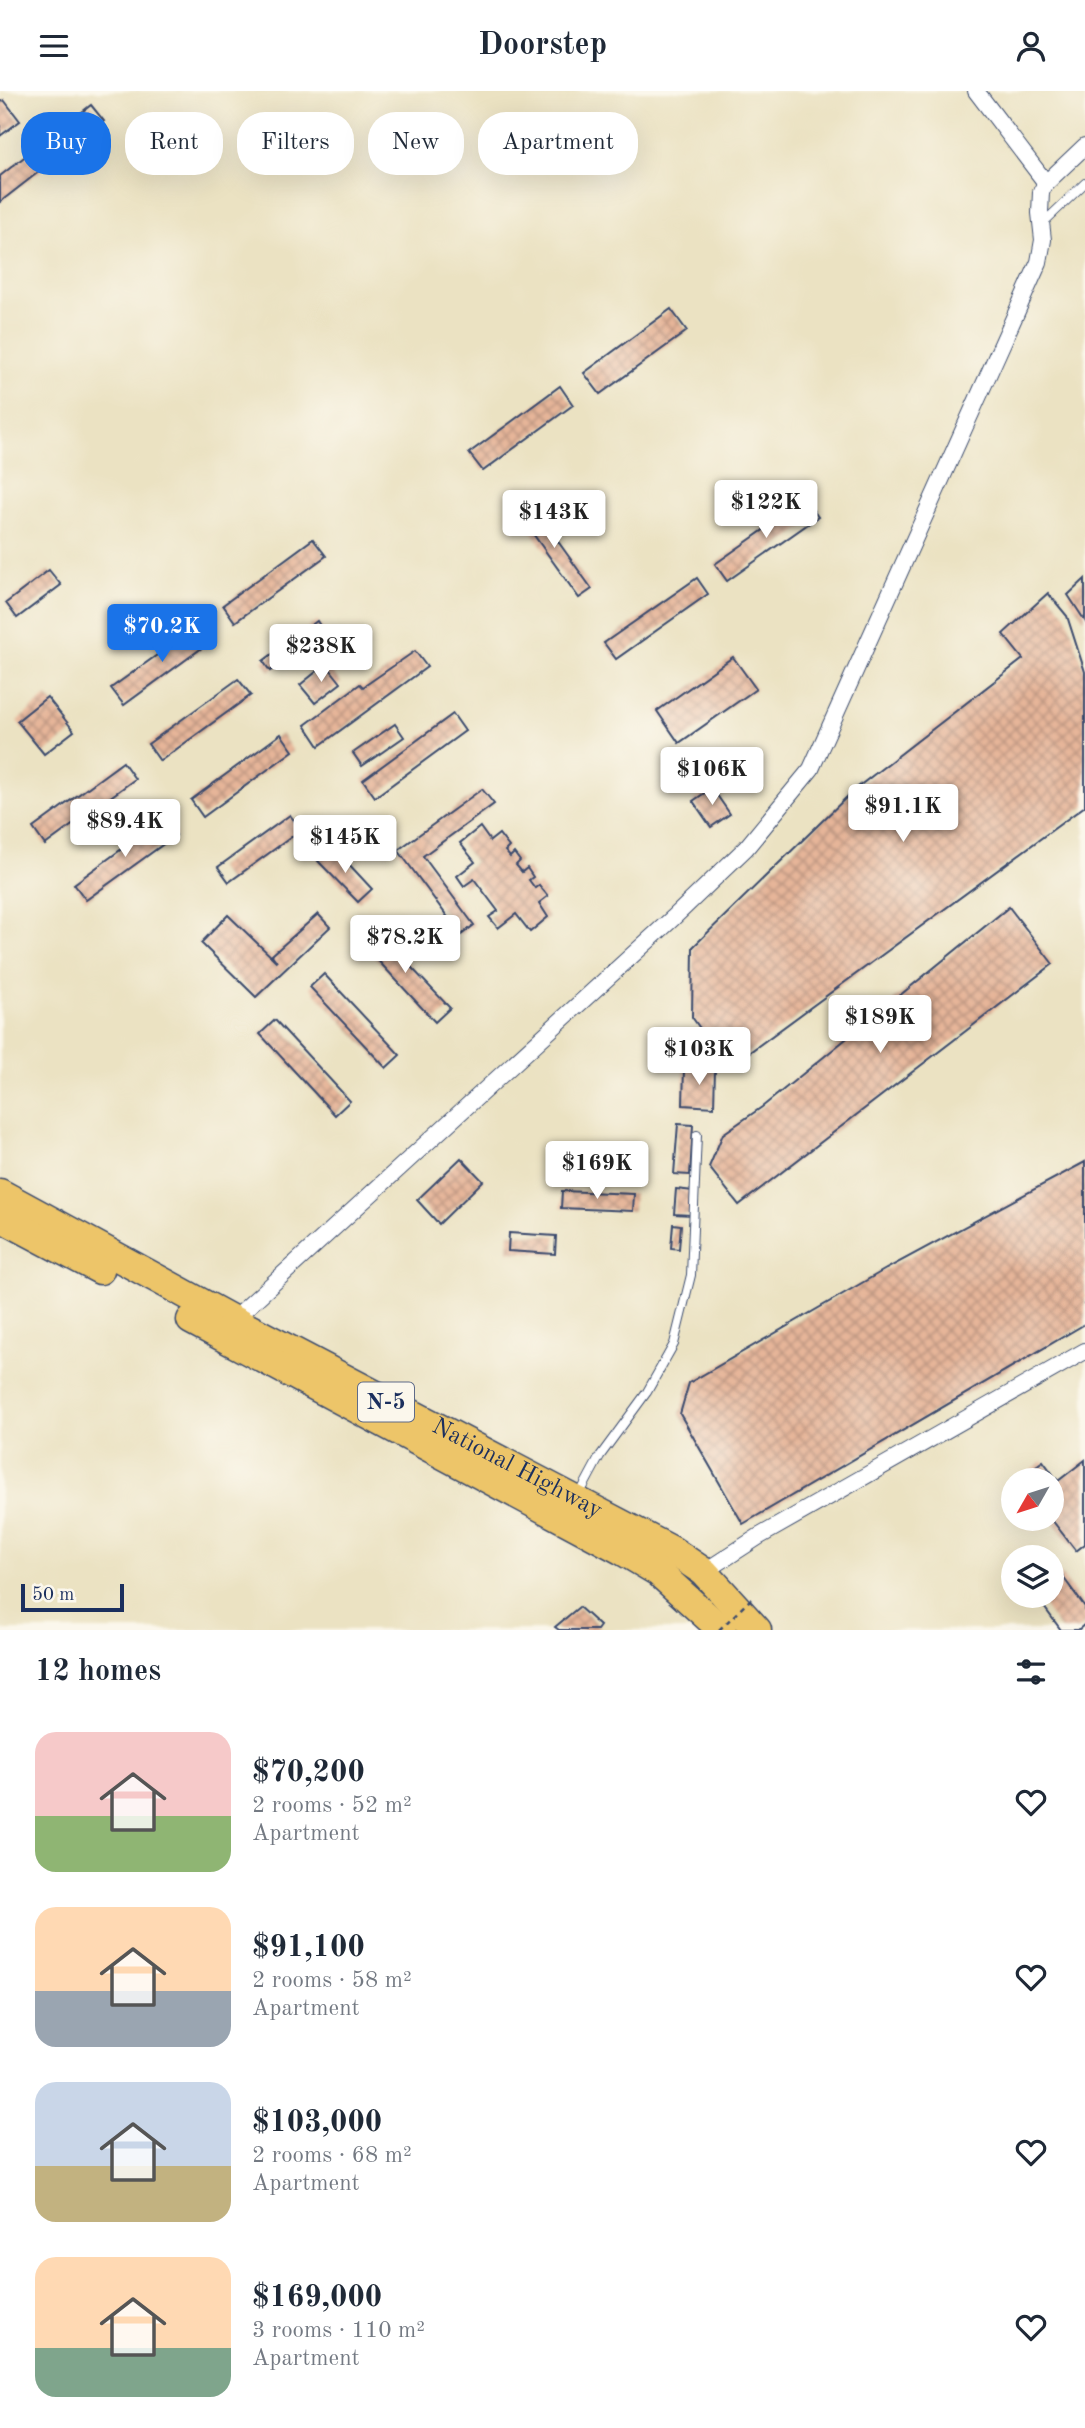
<!DOCTYPE html>
<meta charset="utf-8">
<style>
:root{--surface:#fff;--page:#f2f2f3;--text:#1f2937;--muted:#747a83;--accent:#1a73e8}
body{margin:0;font-family:"Old Standard TT",serif;background:var(--page);color:var(--text);height:100vh;display:flex;flex-direction:column;font-size:26px;white-space:nowrap}
*{box-sizing:border-box;margin:0}
p{font-size:23px;color:var(--muted)}
.icon{flex:none;width:38px;height:38px;fill:none;stroke:currentColor;stroke-width:2;stroke-linecap:round;stroke-linejoin:round}
.map{position:relative;height:1539px;overflow:hidden}
.side{display:flex;flex-direction:column;background:var(--surface);flex:1}
.side>*{flex:none}
.guide{position:absolute;left:21px;top:21px;width:700px;height:63px;display:flex;gap:14px}
.needle{width:46px;rotate:231deg}
.controls{position:absolute;left:1001px;top:1377px;display:grid;gap:14px}
.controls a{display:grid;place-items:center;width:63px;height:63px;border-radius:50%;background:var(--surface);box-shadow:0 7px 28px #0002;font-size:35px}
.scale{position:absolute;left:21px;bottom:18px;width:103px;box-sizing:border-box;padding-left:7px;border:4px solid #1b2f5e;border-top:0;font-size:19px;line-height:24px;white-space:nowrap;color:#1b2f5e;-webkit-text-stroke:5px #fbf7ec;paint-order:stroke}
.price{position:absolute;translate:-50% -60px;padding:0 16px;border-radius:7px;background:#fff;color:#222;font-size:23px;line-height:46px;filter:drop-shadow(0 2px 4px #0008)}
.price::after{content:'';position:absolute;left:50%;top:42px;width:21px;height:16px;margin-left:-10px;background:inherit;clip-path:polygon(0 0,100% 0,50% 100%)}
.price.selected{background:var(--accent);color:#fff}
ul{padding:0;list-style:none}
li{display:flex;align-items:center;gap:21px;height:175px;padding:0 35px}
li span{display:grid;place-items:center;flex:none;width:196px;height:140px;border-radius:21px;color:#555}
li>.icon{margin-inline-start:auto}
span .icon{width:84px;height:84px;fill:#fffc;stroke-width:1}
li b{font-size:30px}
h2{display:flex;justify-content:space-between;align-items:center;height:84px;padding:0 35px;font-size:30px}
.chip{padding:0 24px;border-radius:28px;background:var(--surface);box-shadow:0 7px 28px #0002;font-size:24px;line-height:63px}
.chip.selected{background:var(--accent);color:#fff}
header{display:flex;justify-content:space-between;align-items:center;height:91px;padding:0 35px;background:var(--surface);font-size:32px;font-weight:600}
.map>svg:first-child{display:block}
.building{fill:url(#building-cross-hatch)}
.lines{fill:none;stroke-linecap:round;stroke-linejoin:round}
.lane-casing{stroke:#3a4a6d;stroke-width:10}
.street-casing{stroke:#3a4a6d;stroke-width:18}
.highway-casing{stroke:#3a4a6d;stroke-width:31}
.lane{stroke:#fff;stroke-width:8}
.street{stroke:#fff;stroke-width:16}
.highway{stroke:#edc569;stroke-width:28}
.path-bridge{stroke:#3a4a6d;stroke-width:2.5;stroke-dasharray:5 5;stroke-linecap:butt}
.labels{text-anchor:middle;dominant-baseline:central;stroke-width:6;stroke-linejoin:round;paint-order:stroke}
.shield{fill:#fbf7ec;stroke:#5e6b89;stroke-width:2}
.shield-label{font-size:23px;font-weight:bold;fill:#1b2f5e}
.street-label{font-size:24px;fill:#1b2f5e;stroke:#fbf7ec}
</style>
<header><svg class="icon" aria-label="menu" viewBox="0 0 24 24"><path d="M4 6h16M4 12h16M4 18h16"/></svg>Doorstep<svg class="icon" aria-label="person" viewBox="0 0 24 24"><circle cx="12" cy="8" r="4"/><path d="M4 21q1-7 8-7t8 7"/></svg></header>
<div class="map">
<svg width="1085" height="1539" viewBox="0 0 1085 1539">
<defs>
<pattern id="building-cross-hatch" width="8" height="8" patternUnits="userSpaceOnUse" patternTransform="scale(1.75)"><rect width="8" height="8" fill="#e6b599"/><path d="M0 0l8 8M0 8l8-8" fill="none" stroke="#ba9480"/></pattern>
</defs>
<rect width="100%" height="100%" fill="#fbf7ec"/>
<filter id="ink" filterUnits="userSpaceOnUse"><feTurbulence type="fractalNoise" baseFrequency=".0143" numOctaves="2"/><feDisplacementMap in="SourceGraphic" scale="14" xChannelSelector="R" yChannelSelector="G"/><feConvolveMatrix kernelMatrix="1 2 1 2 8 2 1 2 1" color-interpolation-filters="sRGB"/></filter>
<filter id="wash" filterUnits="userSpaceOnUse"><feTurbulence type="fractalNoise" baseFrequency=".00686" numOctaves="4" result="noise"/><feDisplacementMap in="SourceGraphic" scale="28" xChannelSelector="R" yChannelSelector="G"/><feGaussianBlur stdDeviation="1.57" result="paint"/><feColorMatrix in="noise" values="0 0 0 0 0 0 0 0 0 0 0 0 0 0 0 0 0 1.4 0 .05"/><feComposite in="paint" operator="in"/></filter>
<g filter="url(#wash)">
<rect width="100%" height="100%" fill="#ebe2c2"/>
<g id="blocks">
<g class="building">
<polygon points="4,9 20,30 0,45 0,12"/>
<polygon points="91,14 104,30 0,111 0,85"/>
<polygon points="671,218 687,240 600,303 584,282"/>
<polygon points="560,295 573,314 483,380 469,362"/>
<polygon points="806,409 818,426 727,490 715,473"/>
<polygon points="529,410 592,498 579,507 516,419"/>
<polygon points="313,448 326,465 235,531 223,514"/>
<polygon points="49,479 61,494 17,527 6,512"/>
<polygon points="697,487 708,503 616,568 604,552"/>
<polygon points="1085,488 1085,530 1068,504"/>
<polygon points="1048,502 1067,525 1085,581 1085,715 728,977 692,926 693,856 854,699 1023,568 1003,543"/>
<polygon points="317,530 324,541 270,580 263,570"/>
<polygon points="202,532 214,548 124,614 111,597"/>
<polygon points="415,560 427,576 319,655 305,634 360,593 363,596"/>
<polygon points="733,566 756,598 679,652 657,620"/>
<polygon points="326,573 341,592 315,612 300,594"/>
<polygon points="238,588 251,604 160,670 148,653"/>
<polygon points="47,606 74,640 44,663 17,630"/>
<polygon points="453,623 465,640 375,706 363,689"/>
<polygon points="395,633 404,646 362,675 353,662"/>
<polygon points="281,643 293,660 203,726 191,709"/>
<polygon points="123,671 135,688 45,754 33,737"/>
<polygon points="712,697 730,723 711,736 693,710"/>
<polygon points="482,698 494,713 423,765 474,834 461,844 398,759"/>
<polygon points="290,724 301,739 229,791 218,776"/>
<polygon points="164,727 176,744 86,809 74,793"/>
<polygon points="480,736 490,750 499,743 509,756 505,760 510,766 514,762 520,770 516,774 522,781 527,777 533,786 529,789 535,797 539,794 548,805 539,812 548,826 530,841 516,823 498,837 489,826 498,820 474,788 464,795 457,785 475,771 460,752"/>
<polygon points="333,756 372,798 358,811 318,770"/>
<polygon points="1009,816 1053,873 739,1114 709,1076 723,1043 762,1016"/>
<polygon points="318,823 330,836 256,906 201,852 228,824 277,871 272,864"/>
<polygon points="374,837 450,917 435,931 360,850"/>
<polygon points="324,883 400,964 386,977 310,896"/>
<polygon points="275,929 350,1010 335,1024 260,943"/>
<polygon points="684,977 715,978 714,1016 683,1014"/>
<polygon points="678,1033 693,1034 690,1084 674,1083"/>
<polygon points="461,1067 483,1090 439,1133 417,1109"/>
<polygon points="1085,1071 1085,1233 743,1433 680,1323 689,1292 886,1178"/>
<polygon points="676,1098 693,1100 691,1124 674,1123"/>
<polygon points="562,1100 634,1103 633,1120 561,1117"/>
<polygon points="673,1133 681,1134 679,1158 671,1157"/>
<polygon points="509,1142 556,1145 555,1163 508,1160"/>
<polygon points="1085,1369 1085,1453 1076,1460 1052,1429 1052,1390 1022,1390 1020,1387 1043,1370 1058,1390"/>
<polygon points="1060,1482 1085,1516 1085,1533 1078,1539 1061,1539 1036,1505 1052,1505 1052,1489"/>
<polygon points="579,1516 600,1535 597,1539 559,1539 555,1536"/>
</g>
</g>
</g>
<g filter="url(#ink)">
<use href="#blocks" fill-opacity="0" stroke="#3a4a6d" stroke-width="2"/>
<g class="lines">
<g class="lane-casing">
<g id="lane">
<polyline points="1043,132 1085,92"/>
<polyline points="578,1406 600,1365 647,1301 674,1253 691,1184 697,1044"/>
</g>
</g>
<g class="street-casing">
<g id="street">
<polyline points="976,0 1046,92"/>
<polyline points="233,1229 673,827 746,757 811,678 1039,171 1043,149 1040,122 1041,101 1046,92 1085,55"/>
<polyline points="704,1481 758,1446 1085,1260"/>
</g>
</g>
<g class="highway-casing">
<g id="highway">
<path id="s1" d="M0,1102L233,1229L673,1460L704,1481L757,1539"/>
<polyline points="0,1126 100,1179"/>
<polyline points="191,1229 621,1459 658,1481 722,1539"/>
</g>
</g>
<use href="#lane" class="lane"/>
<use href="#street" class="street"/>
<use href="#highway" class="highway"/>
<polyline class="path-bridge" points="719,1539 751,1508"/>
</g>
</g>
<g class="labels">
<rect class="shield" x="358" y="1291.5" width="56" height="39" rx="5"/>
<g class="shield-label">
<text x="386" y="1311">N-5</text>
</g>
<g class="street-label">
<text stroke="none"><textPath href="#s1" startOffset="586">National Highway</textPath></text>
</g>
</g>
</svg>
<div class="controls">
<a><svg class="needle" viewBox="-14 -14 28 28"><path d="M0-13l5 13h-10z" fill="#e53935"/><path d="M0 13l5-13h-10z" fill="#747a83"/></svg></a>
<a><svg class="icon" aria-label="layers" viewBox="0 0 24 24"><path d="M12 4l9 5-9 5-9-5zM3 14l9 5 9-5"/></svg></a>
</div>
<div class="scale">50 m</div>
<b class="price" style="left:766px;top:449px">$122K</b>
<b class="price" style="left:554px;top:459px">$143K</b>
<b class="price selected" style="left:162px;top:573px">$70.2K</b>
<b class="price" style="left:321px;top:593px">$238K</b>
<b class="price" style="left:712px;top:716px">$106K</b>
<b class="price" style="left:903px;top:753px">$91.1K</b>
<b class="price" style="left:125px;top:768px">$89.4K</b>
<b class="price" style="left:345px;top:784px">$145K</b>
<b class="price" style="left:405px;top:884px">$78.2K</b>
<b class="price" style="left:880px;top:964px">$189K</b>
<b class="price" style="left:699px;top:996px">$103K</b>
<b class="price" style="left:597px;top:1110px">$169K</b>
<div class="guide">
<a class="chip selected">Buy</a>
<a class="chip">Rent</a>
<a class="chip">Filters</a>
<a class="chip">New</a>
<a class="chip">Apartment</a>
</div>
</div>
<section class="side">
<h2>12 homes<svg class="icon" aria-label="filters" viewBox="0 0 24 24"><path d="M4 7h16M4 17h16"/><circle cx="9" cy="7" r="2"/><circle cx="15" cy="17" r="2"/></svg></h2>
<ul>
<li><span style="background:linear-gradient(#f6c9c9 60%,#8fb573 0)"><svg class="icon" aria-label="home" viewBox="0 0 24 24"><path d="M3 11l9-7 9 7M6 9v11h12V9"/></svg></span><div><b>$70,200</b><p>2 rooms · 52 m²</p><p>Apartment</p></div><svg class="icon" aria-label="heart" viewBox="0 0 24 24"><path d="M12 20l-8-8c-3-5 5-10 8-4 3-6 11-1 8 4z"/></svg></li>
<li><span style="background:linear-gradient(#ffd9b3 60%,#9aa5b1 0)"><svg class="icon" aria-label="home" viewBox="0 0 24 24"><path d="M3 11l9-7 9 7M6 9v11h12V9"/></svg></span><div><b>$91,100</b><p>2 rooms · 58 m²</p><p>Apartment</p></div><svg class="icon" aria-label="heart" viewBox="0 0 24 24"><path d="M12 20l-8-8c-3-5 5-10 8-4 3-6 11-1 8 4z"/></svg></li>
<li><span style="background:linear-gradient(#c9d6e8 60%,#c2b280 0)"><svg class="icon" aria-label="home" viewBox="0 0 24 24"><path d="M3 11l9-7 9 7M6 9v11h12V9"/></svg></span><div><b>$103,000</b><p>2 rooms · 68 m²</p><p>Apartment</p></div><svg class="icon" aria-label="heart" viewBox="0 0 24 24"><path d="M12 20l-8-8c-3-5 5-10 8-4 3-6 11-1 8 4z"/></svg></li>
<li><span style="background:linear-gradient(#ffd9b3 65%,#7fa58c 0)"><svg class="icon" aria-label="home" viewBox="0 0 24 24"><path d="M3 11l9-7 9 7M6 9v11h12V9"/></svg></span><div><b>$169,000</b><p>3 rooms · 110 m²</p><p>Apartment</p></div><svg class="icon" aria-label="heart" viewBox="0 0 24 24"><path d="M12 20l-8-8c-3-5 5-10 8-4 3-6 11-1 8 4z"/></svg></li>
</ul>
</section>
